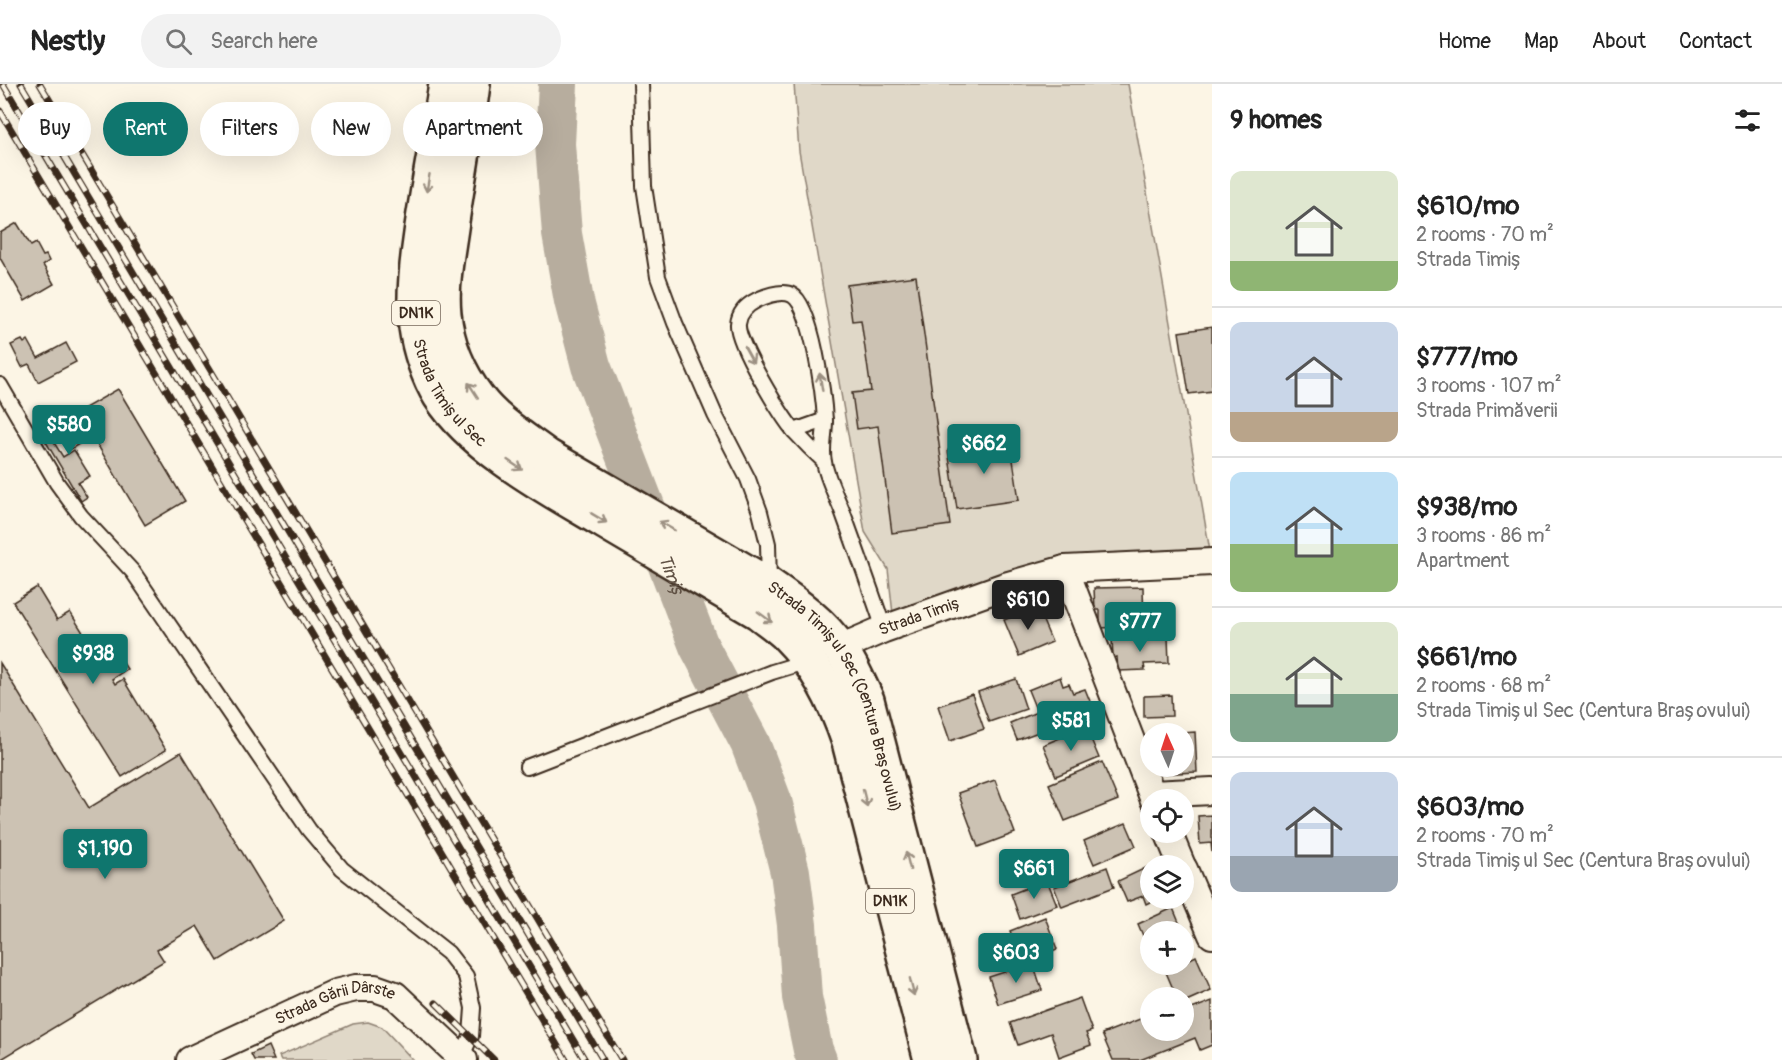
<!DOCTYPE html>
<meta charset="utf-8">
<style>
:root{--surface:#fff;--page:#f2f2f2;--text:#222;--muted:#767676;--line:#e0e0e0;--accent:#0f766e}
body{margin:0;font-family:Pangolin,sans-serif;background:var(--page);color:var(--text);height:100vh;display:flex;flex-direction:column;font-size:22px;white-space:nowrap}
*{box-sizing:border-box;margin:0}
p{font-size:20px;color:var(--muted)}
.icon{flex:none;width:33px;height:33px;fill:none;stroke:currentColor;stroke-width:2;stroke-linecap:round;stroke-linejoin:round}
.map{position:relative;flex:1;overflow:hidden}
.details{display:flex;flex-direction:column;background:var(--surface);width:570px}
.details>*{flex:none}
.banner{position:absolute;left:18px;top:18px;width:570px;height:54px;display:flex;gap:12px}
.needle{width:39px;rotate:357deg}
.tools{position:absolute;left:1140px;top:639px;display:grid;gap:12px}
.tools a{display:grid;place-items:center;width:54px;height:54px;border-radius:50%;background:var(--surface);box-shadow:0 6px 24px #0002;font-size:30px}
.price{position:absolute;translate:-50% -51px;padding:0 14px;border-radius:6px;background:var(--accent);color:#fff;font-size:20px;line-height:39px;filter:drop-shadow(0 2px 3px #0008)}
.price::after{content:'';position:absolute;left:50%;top:36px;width:18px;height:14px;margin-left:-9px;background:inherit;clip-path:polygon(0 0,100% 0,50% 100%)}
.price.selected{background:#222;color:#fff}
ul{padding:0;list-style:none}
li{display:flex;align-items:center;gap:18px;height:150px;padding:0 18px}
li+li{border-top:2px solid var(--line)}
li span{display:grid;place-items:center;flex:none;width:168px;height:120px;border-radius:12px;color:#555}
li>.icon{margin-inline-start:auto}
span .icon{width:72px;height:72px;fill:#fffc;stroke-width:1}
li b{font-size:26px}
h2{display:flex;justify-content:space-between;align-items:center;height:72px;padding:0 18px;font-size:26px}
.pill{padding:0 21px;border-radius:27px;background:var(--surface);box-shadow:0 6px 24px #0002;font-size:21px;line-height:54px}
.pill.selected{background:var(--accent);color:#fff}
header{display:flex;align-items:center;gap:36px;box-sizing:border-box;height:84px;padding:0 30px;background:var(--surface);border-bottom:2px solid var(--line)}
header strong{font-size:28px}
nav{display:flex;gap:33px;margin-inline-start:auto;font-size:21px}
.search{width:420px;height:54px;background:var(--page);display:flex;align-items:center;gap:15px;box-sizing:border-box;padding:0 21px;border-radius:33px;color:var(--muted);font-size:22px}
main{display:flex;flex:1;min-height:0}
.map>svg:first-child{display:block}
.green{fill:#e0d8c8;stroke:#8e8173;stroke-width:1.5}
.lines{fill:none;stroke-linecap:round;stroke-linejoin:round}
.river{stroke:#b7ad9e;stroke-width:40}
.building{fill:#ccc2b3;stroke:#3b2a1e;stroke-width:1.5}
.service-casing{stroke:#3b2a1e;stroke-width:18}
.minor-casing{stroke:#3b2a1e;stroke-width:30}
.trunk-casing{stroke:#3b2a1e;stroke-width:38}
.service{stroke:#fcf5e5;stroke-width:14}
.minor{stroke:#fcf5e5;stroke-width:26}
.trunk{stroke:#fcf5e5;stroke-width:33}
.rail-casing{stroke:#3b2a1e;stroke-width:7}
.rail{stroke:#fcf5e5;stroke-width:4.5;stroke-dasharray:14;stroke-linecap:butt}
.oneway{stroke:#9c9082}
.labels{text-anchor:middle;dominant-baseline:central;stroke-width:5;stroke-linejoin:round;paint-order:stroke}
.shield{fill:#fcf5e5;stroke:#75675a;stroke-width:1.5}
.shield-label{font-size:15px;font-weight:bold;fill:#3b2a1e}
.street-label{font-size:16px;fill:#3b2a1e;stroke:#fcf5e5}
.water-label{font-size:18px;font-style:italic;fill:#605144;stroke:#fcf5e5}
</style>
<header>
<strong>Nestly</strong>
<div class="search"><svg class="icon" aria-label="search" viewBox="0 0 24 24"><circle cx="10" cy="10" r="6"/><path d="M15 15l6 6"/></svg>Search here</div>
<nav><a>Home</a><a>Map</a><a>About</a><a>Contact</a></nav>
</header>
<main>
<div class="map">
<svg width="1212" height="976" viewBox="0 0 1212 976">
<rect width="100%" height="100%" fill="#fcf5e5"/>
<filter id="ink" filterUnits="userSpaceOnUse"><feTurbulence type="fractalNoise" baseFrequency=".0167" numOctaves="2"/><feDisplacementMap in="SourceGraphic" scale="12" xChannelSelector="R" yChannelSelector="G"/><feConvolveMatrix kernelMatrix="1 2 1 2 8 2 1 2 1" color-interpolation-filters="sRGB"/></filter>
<g filter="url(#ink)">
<g class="green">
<polygon points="794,0 1128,0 1210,467 893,530 888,485 865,448 799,67"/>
<polygon points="368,938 382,943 413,976 281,976 279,972 353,940"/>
</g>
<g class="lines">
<path class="river" id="s1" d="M558,0L555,60L562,150L574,217L591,282L699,562L750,659L772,717L790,788L797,841L802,913L813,966L817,976"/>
</g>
<g class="building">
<polygon points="17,139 31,162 36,159 43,172 46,171 49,177 43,181 54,200 25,217 0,174 0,149"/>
<polygon points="916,192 950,441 892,449 878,342 857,345 852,309 871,307 861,236 852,237 847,201"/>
<polygon points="1212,243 1212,307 1189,310 1179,248"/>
<polygon points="22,256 24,259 28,256 38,274 66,259 76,278 38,298 29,280 22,283 11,261"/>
<polygon points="118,305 185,417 145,441 78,328"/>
<polygon points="72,336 84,357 71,365 63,351 53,357 63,373 74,366 90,392 78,399 87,413 81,417 43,353"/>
<polygon points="1010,356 1019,416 957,425 948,366"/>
<polygon points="37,503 57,536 70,528 101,577 116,568 127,585 112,595 115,600 123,595 166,666 122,693 13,518"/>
<polygon points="1143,503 1144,542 1100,544 1100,526 1095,526 1094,504"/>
<polygon points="1037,523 1052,558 1019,572 1004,536"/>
<polygon points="1168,553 1169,579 1144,580 1145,586 1118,587 1117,573 1113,574 1112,555"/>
<polygon points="0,579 89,724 181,668 284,837 218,877 197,842 157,866 164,877 0,976"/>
<polygon points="1060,593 1063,602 1069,600 1073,609 1085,605 1092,622 1079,627 1081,632 1017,656 1010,639 1037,628 1028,606"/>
<polygon points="1016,595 1026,625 989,638 978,608"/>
<polygon points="972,610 984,645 950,657 938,622"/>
<polygon points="1171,611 1172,632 1144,633 1144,612"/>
<polygon points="1086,643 1099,674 1056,692 1043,661"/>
<polygon points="1195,648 1197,688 1157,690 1157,682 1184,682 1184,650 1167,650"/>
<polygon points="1102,678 1118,716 1065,737 1049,700"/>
<polygon points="995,696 1015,749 978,763 958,709"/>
<polygon points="1212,731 1212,769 1211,759 1200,760 1198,732"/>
<polygon points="1126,739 1136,762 1094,780 1084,757"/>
<polygon points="1150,782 1150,814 1158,814 1146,820 1143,812 1127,818 1118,797"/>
<polygon points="1107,783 1114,803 1062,823 1054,803"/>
<polygon points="1047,796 1057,821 1020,835 1011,810"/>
<polygon points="1173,824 1183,848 1150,848 1150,868 1138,840"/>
<polygon points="1045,833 1057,865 1022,878 1010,847"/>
<polygon points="1196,872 1211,906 1184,918 1184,914 1177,914 1165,886 1178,880 1184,880 1184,878"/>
<polygon points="1033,879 1042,906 998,920 989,893"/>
<polygon points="1080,914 1092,947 1086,949 1091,961 1059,973 1051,949 1018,961 1010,939"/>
<polygon points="1212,917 1212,961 1200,966 1195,954 1140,976 1113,976 1102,950 1150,931 1150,946 1184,946 1184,928"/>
<polygon points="268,962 274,976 254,976 251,970"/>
</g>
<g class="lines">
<g class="service-casing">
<g id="service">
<polyline points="641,0 644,102 658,193 675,239 715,331 748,395 760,428 768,460 769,499"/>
<polyline points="0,301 57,399 81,432 133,488 309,746 342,785 448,869 466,892 473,924 471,952 461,974 458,976"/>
<polyline points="794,347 825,336"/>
<path d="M824,377C814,368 804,358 795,348C782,333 736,258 738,240C739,229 747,221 757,216C766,212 782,206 792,211C812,221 824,314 825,337C825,350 821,365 824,378C827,395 837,413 843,429C857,468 871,506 884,545"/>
<polyline points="527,683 772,588 808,577"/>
</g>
</g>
<g class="minor-casing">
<g id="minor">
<polyline points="1065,485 1154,716"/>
<path id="s2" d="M840,564L884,545L1005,502L1065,485L1212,478"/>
<polyline points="1152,710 1212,707"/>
<polyline points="1168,748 1182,782"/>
<polyline points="1184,785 1212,851"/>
<path id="s3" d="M190,976L335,909L356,904H375L395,911L464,976"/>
</g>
</g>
<g class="trunk-casing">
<g id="trunk">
<path id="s4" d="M446,0C438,53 427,104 420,157C416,185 413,215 416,243C419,265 428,293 440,312C475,366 550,405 605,438C656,468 707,498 758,528C768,536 779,543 788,552C817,581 836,619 849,658L931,976"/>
<path id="s5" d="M473,0C467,48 458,96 451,144C447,172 441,202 444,230C447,261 459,289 478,314C496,338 523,354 547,372L769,501C795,519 823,539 841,566C852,582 859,599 867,616L960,976"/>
</g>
</g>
<use href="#service" class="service"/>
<use href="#minor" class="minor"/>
<use href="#trunk" class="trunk"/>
<g class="rail-casing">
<g id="rail">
<polyline points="3,0 585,976"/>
<polyline points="21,0 603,976"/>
<polyline points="40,0 622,976"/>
<polyline points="0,27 566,976"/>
<polyline points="436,919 494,976"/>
</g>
</g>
<use href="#rail" class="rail"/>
</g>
<defs><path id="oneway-shaft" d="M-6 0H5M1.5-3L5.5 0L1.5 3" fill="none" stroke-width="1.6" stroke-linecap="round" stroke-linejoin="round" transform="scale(1.5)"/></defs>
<g class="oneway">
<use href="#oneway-shaft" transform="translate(428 99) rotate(100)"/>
<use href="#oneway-shaft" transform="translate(749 271) rotate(61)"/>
<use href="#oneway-shaft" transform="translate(821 298) rotate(-99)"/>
<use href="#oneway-shaft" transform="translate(473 306) rotate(-123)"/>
<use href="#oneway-shaft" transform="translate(515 381) rotate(34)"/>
<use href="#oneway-shaft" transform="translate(599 434) rotate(31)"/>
<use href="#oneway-shaft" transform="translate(667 442) rotate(-150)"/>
<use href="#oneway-shaft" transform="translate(765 533) rotate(37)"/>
<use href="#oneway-shaft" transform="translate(865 714) rotate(76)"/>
<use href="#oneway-shaft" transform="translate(908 777) rotate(-104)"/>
<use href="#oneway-shaft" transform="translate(912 903) rotate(76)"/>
</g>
</g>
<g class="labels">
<g class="shield">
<rect x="392" y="217" width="48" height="24" rx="4.5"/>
<rect x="866" y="805" width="48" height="24" rx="4.5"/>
</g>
<g class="shield-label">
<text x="416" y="229">DN1K</text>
<text x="890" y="817">DN1K</text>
</g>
<g class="street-label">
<text stroke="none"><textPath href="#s4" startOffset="321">Strada Timișul Sec</textPath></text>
<text stroke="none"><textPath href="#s2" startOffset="86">Strada Timiș</textPath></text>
<text stroke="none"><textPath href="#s5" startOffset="806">Strada Timișul Sec (Centura Brașovului)</textPath></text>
<text stroke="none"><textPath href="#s3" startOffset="158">Strada Gării Dârste</textPath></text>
</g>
<g class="water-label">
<text stroke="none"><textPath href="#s1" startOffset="510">Timiș</textPath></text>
</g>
</g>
</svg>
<div class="tools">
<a><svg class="needle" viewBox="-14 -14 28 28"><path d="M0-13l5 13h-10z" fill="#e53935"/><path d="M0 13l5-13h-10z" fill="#767676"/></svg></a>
<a><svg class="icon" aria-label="locate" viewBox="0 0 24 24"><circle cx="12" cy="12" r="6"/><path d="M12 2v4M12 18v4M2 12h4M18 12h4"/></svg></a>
<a><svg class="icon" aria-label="layers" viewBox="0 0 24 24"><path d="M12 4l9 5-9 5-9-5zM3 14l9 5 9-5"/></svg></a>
<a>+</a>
<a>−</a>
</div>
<b class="price" style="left:69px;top:372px">$580</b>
<b class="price" style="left:984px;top:391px">$662</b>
<b class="price selected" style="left:1028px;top:547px">$610</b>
<b class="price" style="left:1140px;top:569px">$777</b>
<b class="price" style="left:93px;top:601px">$938</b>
<b class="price" style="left:1071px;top:668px">$581</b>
<b class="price" style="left:105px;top:796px">$1,190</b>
<b class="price" style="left:1034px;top:816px">$661</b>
<b class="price" style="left:1016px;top:900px">$603</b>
<div class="banner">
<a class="pill">Buy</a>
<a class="pill selected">Rent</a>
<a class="pill">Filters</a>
<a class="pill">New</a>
<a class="pill">Apartment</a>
</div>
</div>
<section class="details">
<h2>9 homes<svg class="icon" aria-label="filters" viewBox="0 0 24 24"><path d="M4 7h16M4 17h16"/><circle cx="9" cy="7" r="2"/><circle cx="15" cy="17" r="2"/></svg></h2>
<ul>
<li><span style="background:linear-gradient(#dfe7d0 75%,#8fb573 0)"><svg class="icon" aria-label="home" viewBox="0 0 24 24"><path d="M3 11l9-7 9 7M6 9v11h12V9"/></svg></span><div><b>$610/mo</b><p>2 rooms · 70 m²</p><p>Strada Timiș</p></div></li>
<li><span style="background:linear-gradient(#c9d6e8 75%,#b9a48a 0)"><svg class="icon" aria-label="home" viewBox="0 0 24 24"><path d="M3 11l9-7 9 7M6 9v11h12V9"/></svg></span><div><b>$777/mo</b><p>3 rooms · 107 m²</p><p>Strada Primăverii</p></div></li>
<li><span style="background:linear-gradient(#bfe0f5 60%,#8fb573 0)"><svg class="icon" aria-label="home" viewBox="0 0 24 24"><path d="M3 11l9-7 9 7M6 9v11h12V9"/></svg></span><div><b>$938/mo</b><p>3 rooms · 86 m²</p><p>Apartment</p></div></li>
<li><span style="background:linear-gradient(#dfe7d0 60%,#7fa58c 0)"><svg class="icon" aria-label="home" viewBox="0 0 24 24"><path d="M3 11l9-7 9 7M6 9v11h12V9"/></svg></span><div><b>$661/mo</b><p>2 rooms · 68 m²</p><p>Strada Timișul Sec (Centura Brașovului)</p></div></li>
<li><span style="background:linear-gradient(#c9d6e8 70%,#9aa5b1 0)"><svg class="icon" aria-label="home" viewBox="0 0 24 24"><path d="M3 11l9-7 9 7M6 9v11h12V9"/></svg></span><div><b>$603/mo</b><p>2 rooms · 70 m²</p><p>Strada Timișul Sec (Centura Brașovului)</p></div></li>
</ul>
</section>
</main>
